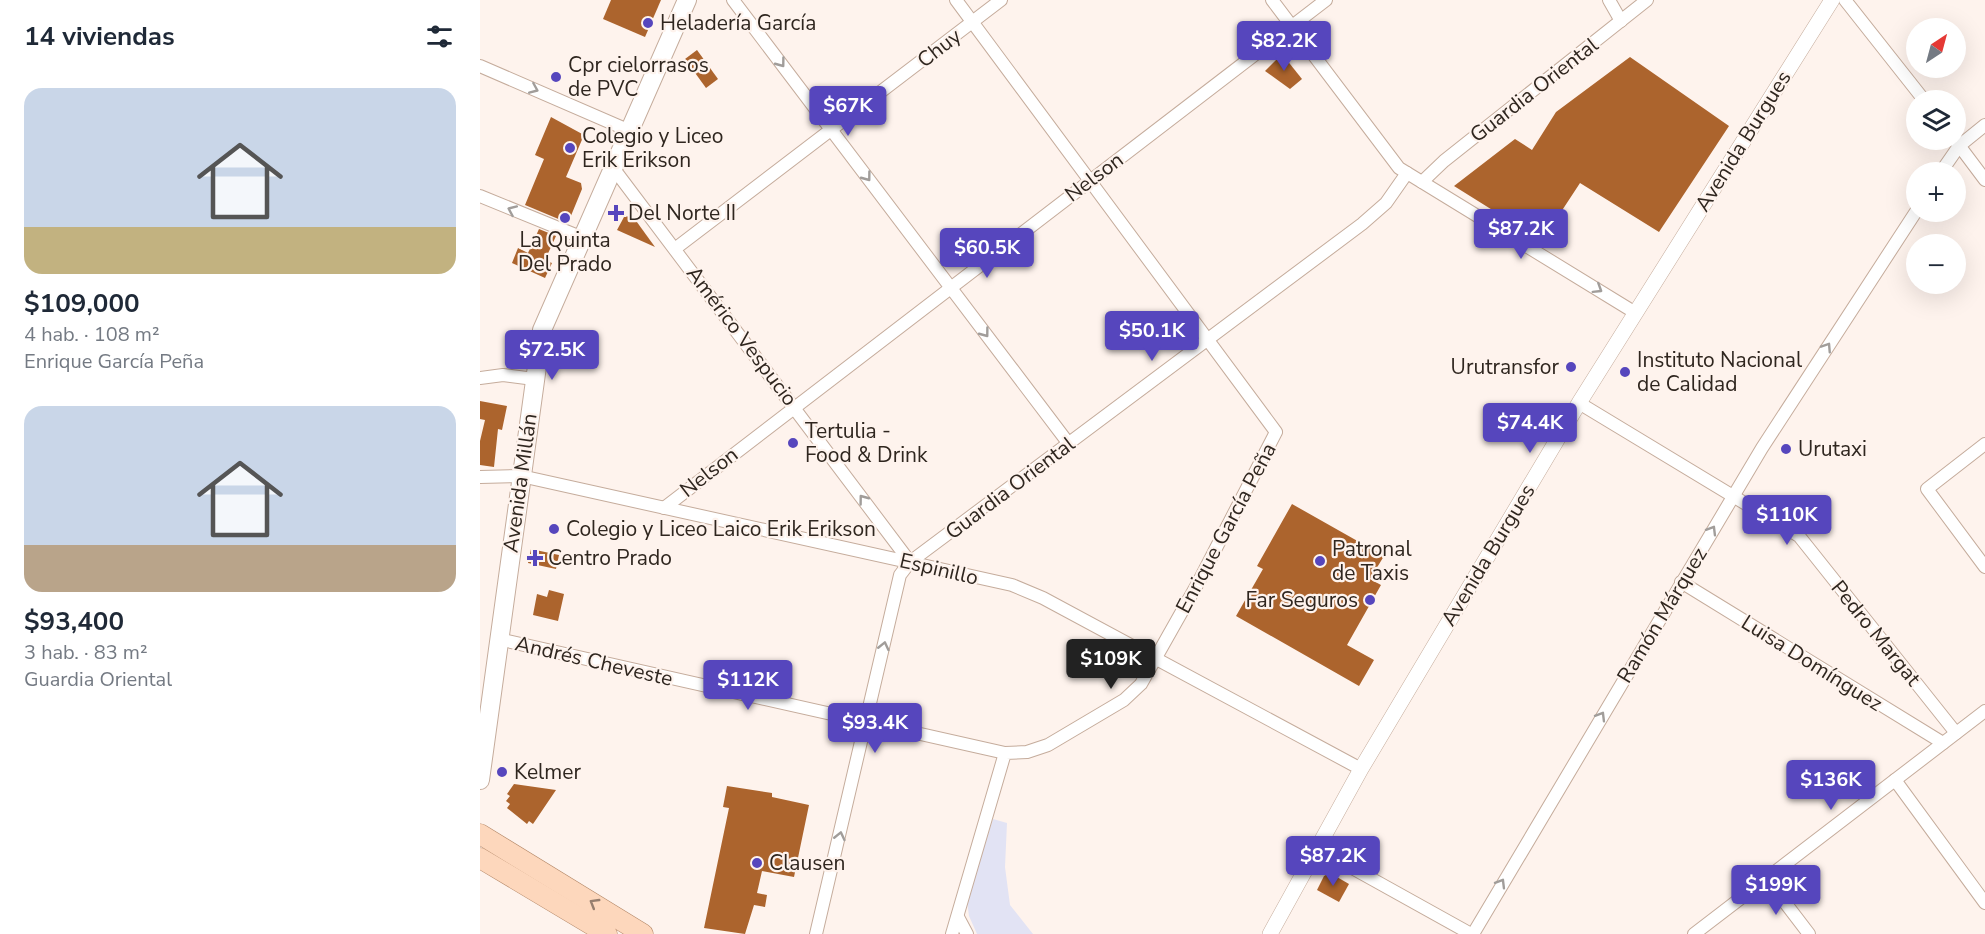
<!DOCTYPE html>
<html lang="es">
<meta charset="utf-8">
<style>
:root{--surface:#fff;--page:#f6f6f7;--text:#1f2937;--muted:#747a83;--accent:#5646bd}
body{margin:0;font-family:"Nunito Sans",sans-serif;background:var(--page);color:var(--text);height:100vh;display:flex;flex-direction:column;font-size:22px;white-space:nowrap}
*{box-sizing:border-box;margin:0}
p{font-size:20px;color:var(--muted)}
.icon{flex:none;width:33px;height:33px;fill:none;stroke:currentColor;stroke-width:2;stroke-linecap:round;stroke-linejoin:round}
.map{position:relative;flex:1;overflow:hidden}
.details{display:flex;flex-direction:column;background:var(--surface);width:480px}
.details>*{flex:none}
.needle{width:39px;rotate:36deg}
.tools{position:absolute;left:1426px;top:18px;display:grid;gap:12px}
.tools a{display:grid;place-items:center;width:60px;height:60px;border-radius:50%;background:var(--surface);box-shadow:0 6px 24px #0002;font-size:30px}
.price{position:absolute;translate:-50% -51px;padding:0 14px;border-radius:6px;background:var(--accent);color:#fff;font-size:20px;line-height:39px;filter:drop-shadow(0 2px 3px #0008)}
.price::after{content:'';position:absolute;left:50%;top:36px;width:18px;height:14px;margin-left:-9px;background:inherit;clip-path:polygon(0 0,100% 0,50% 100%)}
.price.active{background:#222;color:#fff}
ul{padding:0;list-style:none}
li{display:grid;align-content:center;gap:12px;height:318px;padding:0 24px}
li span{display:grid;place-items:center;height:186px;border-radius:18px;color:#555}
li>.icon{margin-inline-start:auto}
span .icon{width:108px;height:108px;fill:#fffc;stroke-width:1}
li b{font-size:26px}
h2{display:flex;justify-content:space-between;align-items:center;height:72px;padding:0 24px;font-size:26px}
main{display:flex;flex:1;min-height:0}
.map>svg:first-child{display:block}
.green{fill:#e2e3f4}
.building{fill:#ac642d}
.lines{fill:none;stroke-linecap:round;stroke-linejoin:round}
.minor-casing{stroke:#c5ac9c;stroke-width:14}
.tertiary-casing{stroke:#c5ac9c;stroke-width:16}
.secondary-casing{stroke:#c5ac9c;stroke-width:20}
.primary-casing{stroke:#b48868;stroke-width:21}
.minor{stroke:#fff;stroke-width:12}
.tertiary{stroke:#fff;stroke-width:15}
.secondary{stroke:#fff;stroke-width:18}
.primary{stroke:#fdd7bc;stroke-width:20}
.oneway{stroke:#a19d9a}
.oneway2{stroke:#967e6e}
.poi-dot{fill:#5646bd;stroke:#fef3ed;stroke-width:2}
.labels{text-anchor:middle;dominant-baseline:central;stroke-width:4.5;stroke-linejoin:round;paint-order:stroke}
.poi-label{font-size:21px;fill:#2f261f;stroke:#fef3ed;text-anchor:start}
.street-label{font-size:21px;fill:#2f261f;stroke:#fef3ed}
</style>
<main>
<section class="details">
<h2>14 viviendas<svg class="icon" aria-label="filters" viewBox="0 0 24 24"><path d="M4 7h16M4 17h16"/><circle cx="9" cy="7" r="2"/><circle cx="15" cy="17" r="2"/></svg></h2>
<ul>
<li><span style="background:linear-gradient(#c9d6e8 75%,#c2b280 0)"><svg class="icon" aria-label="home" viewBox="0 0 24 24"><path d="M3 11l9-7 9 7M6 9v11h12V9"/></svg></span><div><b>$109,000</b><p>4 hab. · 108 m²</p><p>Enrique García Peña</p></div></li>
<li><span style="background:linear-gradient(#c9d6e8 75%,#b9a48a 0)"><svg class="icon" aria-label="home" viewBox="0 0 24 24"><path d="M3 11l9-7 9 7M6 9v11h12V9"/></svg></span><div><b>$93,400</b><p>3 hab. · 83 m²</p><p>Guardia Oriental</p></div></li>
</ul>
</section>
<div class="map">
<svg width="1505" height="934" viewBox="0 0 1505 934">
<rect width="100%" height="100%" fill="#fef3ed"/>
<polygon class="green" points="513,819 527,823 525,867 530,905 553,934 497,934 489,916 487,901"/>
<g class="building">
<polygon points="131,0 181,0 165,37 123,19"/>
<polygon points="217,50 238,79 226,88 205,59"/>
<polygon points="802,54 822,79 810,89 785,71"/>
<polygon points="1150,57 1249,126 1179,232 1100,183 1062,241 974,186 1035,139 1052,150 1076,112"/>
<polygon points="71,117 104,135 86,177 101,183 102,189 88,223 45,205 64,159 55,155"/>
<polygon points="150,216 154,218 175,247 137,230 144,217"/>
<polygon points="59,229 76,236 65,260 72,263 65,278 32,263 38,248 48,253"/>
<polygon points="0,401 27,406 22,430 18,429 14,467 0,465 0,441 5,420 0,419"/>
<polygon points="812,504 904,556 890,579 901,585 867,645 894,660 879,686 756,616 783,569 777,566"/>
<polygon points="51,549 79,555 76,569 48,563"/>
<polygon points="69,590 84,594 78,621 53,615 57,594 67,597"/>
<polygon points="34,784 76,790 53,824 49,821 47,824 27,808 30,804 26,801 30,796 27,794"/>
<polygon points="247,786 292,793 292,797 329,805 314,877 282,871 277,893 287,895 285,907 274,905 265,934 224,928 249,808 243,807"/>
<polygon points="850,873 869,884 859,902 837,890 844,876"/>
</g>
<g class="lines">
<g class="minor-casing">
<g id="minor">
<polyline points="253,0 589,444"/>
<polyline points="792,0 919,168 1154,312"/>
<polyline points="1129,0 1141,21"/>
<polyline points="1365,0 1444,100"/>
<polyline points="0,66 150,131"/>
<polyline points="1475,140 1505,180"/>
<polyline points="134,169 430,562"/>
<polyline points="1461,172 1479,146 1505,125"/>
<polyline points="942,182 964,161 1167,0"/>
<polyline points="0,196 103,238"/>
<polyline points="196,248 521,0"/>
<polyline points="0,378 23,375 54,379"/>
<polyline points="1099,403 1319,536 1476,733"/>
<polyline points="1505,444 1447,489 1505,567"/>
<polyline points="0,477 41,476 532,585 563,598 881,769"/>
<polyline points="184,508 846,0"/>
<polyline points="1201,582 1463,743"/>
<polyline points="18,639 525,753"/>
<polyline points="1415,780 1505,903"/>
<polyline points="838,849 991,934"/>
<polyline points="1287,879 1329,934"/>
<polyline points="478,917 487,934"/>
<polyline points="336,934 420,575 430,562 882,224 906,203 927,173"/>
<polyline points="472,934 525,753 547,752 568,745 644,700 661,684 718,583 796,432 476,0"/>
<polyline points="993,934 1282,448 1437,210"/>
<polyline points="1214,934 1505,711"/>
</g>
</g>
<g class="tertiary-casing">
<polyline id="tertiary" points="790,934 881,769 1099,403 1352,0"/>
</g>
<g class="secondary-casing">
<polyline id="secondary" points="0,780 62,330 207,0"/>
</g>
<g class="primary-casing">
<g id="primary">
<polyline points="0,834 163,934"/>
<polyline points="0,858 127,934"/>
</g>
</g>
<use href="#minor" class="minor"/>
<use href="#tertiary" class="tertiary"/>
<use href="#secondary" class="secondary"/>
<use href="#primary" class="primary"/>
</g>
<defs><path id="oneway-chevron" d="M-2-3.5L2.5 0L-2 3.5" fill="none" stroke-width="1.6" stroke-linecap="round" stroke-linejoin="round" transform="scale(1.5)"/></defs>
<g class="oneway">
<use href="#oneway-chevron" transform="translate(301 63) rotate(53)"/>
<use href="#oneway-chevron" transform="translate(54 89) rotate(23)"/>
<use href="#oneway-chevron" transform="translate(387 177) rotate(53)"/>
<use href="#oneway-chevron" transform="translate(32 210) rotate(-156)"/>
<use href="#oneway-chevron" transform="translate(1118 289) rotate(32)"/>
<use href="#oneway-chevron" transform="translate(505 333) rotate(53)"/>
<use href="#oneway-chevron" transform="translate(1347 347) rotate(-57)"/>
<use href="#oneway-chevron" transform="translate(383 499) rotate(-127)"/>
<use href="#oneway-chevron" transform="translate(1232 530) rotate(-59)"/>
<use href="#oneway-chevron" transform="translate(404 646) rotate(-77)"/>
<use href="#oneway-chevron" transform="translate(1121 716) rotate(-59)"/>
<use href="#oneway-chevron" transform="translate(360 836) rotate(-77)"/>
<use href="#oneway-chevron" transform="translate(1021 883) rotate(-59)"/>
</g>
<use class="oneway2" href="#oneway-chevron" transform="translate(114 903) rotate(-149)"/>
<g class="poi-dot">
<circle cx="168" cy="23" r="6"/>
<circle cx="76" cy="77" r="6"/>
<circle cx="90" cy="148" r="6"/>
<path d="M133 204h6v6h6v6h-6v6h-6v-6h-6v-6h6z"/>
<circle cx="85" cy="218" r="6"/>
<circle cx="1091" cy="367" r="6"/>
<circle cx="1145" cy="372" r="6"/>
<circle cx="313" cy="443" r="6"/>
<circle cx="1306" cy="449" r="6"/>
<circle cx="74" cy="529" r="6"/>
<path d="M52 549h6v6h6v6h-6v6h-6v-6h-6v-6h6z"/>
<circle cx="840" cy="561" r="6"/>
<circle cx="890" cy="600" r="6"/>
<circle cx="22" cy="772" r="6"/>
<circle cx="277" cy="863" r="6"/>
</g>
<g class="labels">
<g class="poi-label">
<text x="180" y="23">Heladería García</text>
<text x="88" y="65">Cpr cielorrasos<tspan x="88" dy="24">de PVC</tspan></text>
<text x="102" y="136">Colegio y Liceo<tspan x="102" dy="24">Erik Erikson</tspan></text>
<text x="148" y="213">Del Norte II</text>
<text x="85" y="240" text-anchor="middle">La Quinta<tspan x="85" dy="24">Del Prado</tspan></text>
<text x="1157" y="360">Instituto Nacional<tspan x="1157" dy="24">de Calidad</tspan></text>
<text x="1079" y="367" text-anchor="end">Urutransfor</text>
<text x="325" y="431">Tertulia -<tspan x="325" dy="24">Food &amp; Drink</tspan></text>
<text x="1318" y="449">Urutaxi</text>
<text x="86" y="529">Colegio y Liceo Laico Erik Erikson</text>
<text x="852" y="549">Patronal<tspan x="852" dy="24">de Taxis</tspan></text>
<text x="68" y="558">Centro Prado</text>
<text x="878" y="600" text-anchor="end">Far Seguros</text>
<text x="34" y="772">Kelmer</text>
<text x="289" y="863">Clausen</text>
</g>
<g class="street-label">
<text transform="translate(459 48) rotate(-38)">Chuy</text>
<text transform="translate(1054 90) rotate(-38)">Guardia Oriental</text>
<text transform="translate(1263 141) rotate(-58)">Avenida Burgues</text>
<text transform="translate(614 177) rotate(-37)">Nelson</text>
<text transform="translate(262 336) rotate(53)">Américo Vespucio</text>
<text transform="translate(229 472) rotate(-38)">Nelson</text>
<text transform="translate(40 483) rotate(-82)">Avenida Millán</text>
<text transform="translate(530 488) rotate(-37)">Guardia Oriental</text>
<text transform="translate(746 528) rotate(-62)">Enrique García Peña</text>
<text transform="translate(1008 555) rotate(-59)">Avenida Burgues</text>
<text transform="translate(459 569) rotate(13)">Espinillo</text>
<text transform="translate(1182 615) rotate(-59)">Ramón Márquez</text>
<text transform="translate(1396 633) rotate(51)">Pedro Margat</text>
<text transform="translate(114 661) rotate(13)">Andrés Cheveste</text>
<text transform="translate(1332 663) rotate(32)">Luisa Domínguez</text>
</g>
</g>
</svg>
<div class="tools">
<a><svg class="needle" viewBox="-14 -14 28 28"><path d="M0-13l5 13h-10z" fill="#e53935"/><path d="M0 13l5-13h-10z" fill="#747a83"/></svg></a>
<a><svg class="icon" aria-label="layers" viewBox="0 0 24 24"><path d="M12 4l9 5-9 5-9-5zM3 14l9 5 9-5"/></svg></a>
<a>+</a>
<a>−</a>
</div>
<b class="price" style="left:804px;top:72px">$82.2K</b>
<b class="price" style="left:368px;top:137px">$67K</b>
<b class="price" style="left:1041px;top:260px">$87.2K</b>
<b class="price" style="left:507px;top:279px">$60.5K</b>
<b class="price" style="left:672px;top:362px">$50.1K</b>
<b class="price" style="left:72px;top:381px">$72.5K</b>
<b class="price" style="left:1050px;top:454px">$74.4K</b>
<b class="price" style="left:1307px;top:546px">$110K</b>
<b class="price active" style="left:631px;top:690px">$109K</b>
<b class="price" style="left:268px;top:711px">$112K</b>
<b class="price" style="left:395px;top:754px">$93.4K</b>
<b class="price" style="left:1351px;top:811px">$136K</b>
<b class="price" style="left:853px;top:887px">$87.2K</b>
<b class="price" style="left:1296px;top:916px">$199K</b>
</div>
</main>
